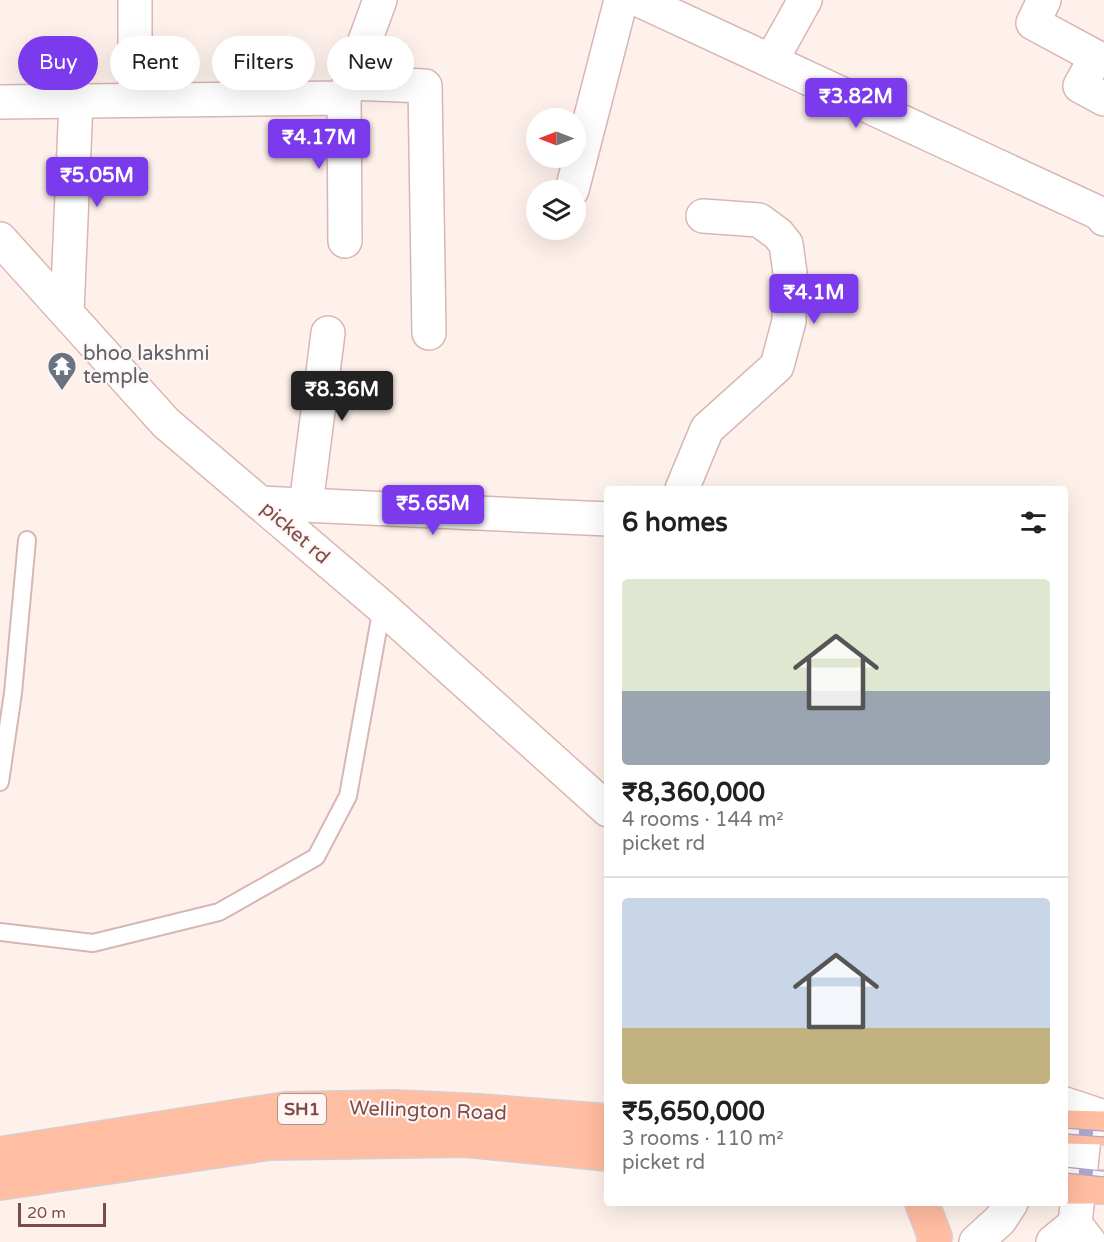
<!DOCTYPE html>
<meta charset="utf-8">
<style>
:root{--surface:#fff;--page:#f2f2f2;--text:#202124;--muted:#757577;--line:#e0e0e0;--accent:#7c3aed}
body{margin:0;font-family:"Varela Round",sans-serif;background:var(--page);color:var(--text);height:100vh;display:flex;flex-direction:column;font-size:22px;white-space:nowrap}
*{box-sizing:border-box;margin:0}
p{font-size:20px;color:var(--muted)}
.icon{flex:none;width:33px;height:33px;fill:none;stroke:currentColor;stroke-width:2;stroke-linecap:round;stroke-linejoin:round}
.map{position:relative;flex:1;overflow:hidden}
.sheet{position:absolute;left:604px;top:486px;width:464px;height:720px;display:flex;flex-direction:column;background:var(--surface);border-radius:6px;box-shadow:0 6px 24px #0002}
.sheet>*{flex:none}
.guide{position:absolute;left:18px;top:36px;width:496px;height:54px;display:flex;gap:12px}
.needle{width:39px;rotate:270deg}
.fabs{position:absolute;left:526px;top:108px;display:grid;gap:12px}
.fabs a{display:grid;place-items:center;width:60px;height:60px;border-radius:50%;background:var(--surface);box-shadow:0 6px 24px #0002;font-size:30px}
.scale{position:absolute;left:18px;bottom:15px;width:88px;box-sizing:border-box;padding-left:6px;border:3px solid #7d4b4a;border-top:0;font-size:16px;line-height:21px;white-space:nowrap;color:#7d4b4a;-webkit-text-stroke:4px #fff6f3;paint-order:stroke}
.price{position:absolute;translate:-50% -51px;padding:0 14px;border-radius:6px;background:var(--accent);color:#fff;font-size:20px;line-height:39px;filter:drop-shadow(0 2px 3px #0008)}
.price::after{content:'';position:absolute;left:50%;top:36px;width:18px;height:14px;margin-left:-9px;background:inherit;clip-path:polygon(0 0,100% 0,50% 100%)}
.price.selected{background:#222;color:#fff}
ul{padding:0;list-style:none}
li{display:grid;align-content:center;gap:12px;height:318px;padding:0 18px}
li+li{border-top:2px solid var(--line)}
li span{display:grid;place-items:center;height:186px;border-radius:6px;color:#555}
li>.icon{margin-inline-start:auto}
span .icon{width:108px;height:108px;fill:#fffc;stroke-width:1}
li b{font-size:26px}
h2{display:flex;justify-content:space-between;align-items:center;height:72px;padding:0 18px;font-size:26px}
.chip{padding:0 21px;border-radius:27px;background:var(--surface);box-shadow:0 6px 24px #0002;font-size:21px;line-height:54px}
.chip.selected{background:var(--accent);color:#fff}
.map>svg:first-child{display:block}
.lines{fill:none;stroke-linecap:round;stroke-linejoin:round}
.lane-casing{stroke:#d7b7b3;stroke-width:20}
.street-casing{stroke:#d7b7b3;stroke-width:36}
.secondary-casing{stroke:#dcb7b2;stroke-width:36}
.primary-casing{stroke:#dbcdcc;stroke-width:36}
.lane{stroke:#fff;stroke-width:16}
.street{stroke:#fff;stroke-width:33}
.secondary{stroke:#fff;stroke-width:33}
.primary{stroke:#ffbda1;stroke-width:33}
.rail-casing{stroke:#ada5cb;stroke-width:7}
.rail{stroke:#fff6f3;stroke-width:4.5;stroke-dasharray:14;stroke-linecap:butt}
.labels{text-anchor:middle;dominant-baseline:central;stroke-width:4.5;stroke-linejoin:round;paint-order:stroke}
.shield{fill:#fff6f3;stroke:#a47e7d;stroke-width:1.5}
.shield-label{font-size:18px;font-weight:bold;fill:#7d4b4a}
.worship-label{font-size:20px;fill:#5b616d;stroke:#fff6f3;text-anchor:start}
.street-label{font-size:20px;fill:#7d4b4a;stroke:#fff6f3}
</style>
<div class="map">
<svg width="1104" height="1242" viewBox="0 0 1104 1242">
<rect width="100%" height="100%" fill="#fef0ea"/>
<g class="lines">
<g class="lane-casing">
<g id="lane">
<polyline points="0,782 13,693 27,540"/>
<polyline points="0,932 93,943 219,912 316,857 348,796 382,607"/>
</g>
</g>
<g class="street-casing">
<g id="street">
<polyline points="135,0 135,100"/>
<polyline points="639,0 1099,213 1104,219"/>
<polyline points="1044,0 1033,23 1096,57 1080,86 1104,99"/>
<polyline points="771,61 805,0"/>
<polyline points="350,83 425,86 429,333"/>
<polyline points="344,98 345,241"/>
<polyline points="0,102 344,98 380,0"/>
<polyline points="572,190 621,0"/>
<polyline points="67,312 76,102"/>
<polyline points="682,489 707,429 777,366 789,321 790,273 786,244 778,234 759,220 703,216"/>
<polyline points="260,503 608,519"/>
<polyline points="306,505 328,333"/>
</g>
</g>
<g class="secondary-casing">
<g id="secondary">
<polyline points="0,239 166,423 382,607 608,810"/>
<polyline points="1065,1104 1104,1117"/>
<polyline points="1085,1128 1075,1224 1089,1242"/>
<polyline points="976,1242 1000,1220 1011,1203"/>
<polyline points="1053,1242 1075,1224"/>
</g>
</g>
<g class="primary-casing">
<g id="primary">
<polyline points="1065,1127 1104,1128"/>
<polyline points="0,1154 285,1109 396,1107 479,1111 608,1121"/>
<polyline points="0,1183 269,1143 466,1140 608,1154"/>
<polyline points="1065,1187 1104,1187"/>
<polyline points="922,1203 935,1237 934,1242"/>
</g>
</g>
<use href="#lane" class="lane"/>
<use href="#street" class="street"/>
<use href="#secondary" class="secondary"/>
<use href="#primary" class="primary"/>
<g class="rail-casing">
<g id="rail">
<polyline points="1065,1131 1104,1134"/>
<polyline points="1065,1170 1104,1174"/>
</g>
</g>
<use href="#rail" class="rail"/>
</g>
<defs>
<g id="temple-pin" transform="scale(1.5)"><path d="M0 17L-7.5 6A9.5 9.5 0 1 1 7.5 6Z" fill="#6b7280" stroke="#fff6f3"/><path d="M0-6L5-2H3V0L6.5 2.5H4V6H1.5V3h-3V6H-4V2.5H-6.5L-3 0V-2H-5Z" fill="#fff"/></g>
</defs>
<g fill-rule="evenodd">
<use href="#temple-pin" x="62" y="366"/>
</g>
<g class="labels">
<rect class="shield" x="278" y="1094" width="48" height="30" rx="4.5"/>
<g class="shield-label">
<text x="302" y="1109">SH1</text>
</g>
<g class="worship-label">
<text x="83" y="354">bhoo lakshmi<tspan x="83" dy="23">temple</tspan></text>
</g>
<g class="street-label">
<text transform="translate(295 533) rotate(41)">picket rd</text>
<text transform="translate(428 1111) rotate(2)">Wellington Road</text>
</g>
</g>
</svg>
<div class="fabs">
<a><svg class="needle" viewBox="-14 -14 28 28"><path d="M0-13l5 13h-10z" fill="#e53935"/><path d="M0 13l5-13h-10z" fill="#757577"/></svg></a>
<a><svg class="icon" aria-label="layers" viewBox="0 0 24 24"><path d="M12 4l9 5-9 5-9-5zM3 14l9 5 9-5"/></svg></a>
</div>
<div class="scale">20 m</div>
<b class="price" style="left:856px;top:129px">₹3.82M</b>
<b class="price" style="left:319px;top:170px">₹4.17M</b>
<b class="price" style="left:97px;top:208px">₹5.05M</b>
<b class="price" style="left:814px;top:325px">₹4.1M</b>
<b class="price selected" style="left:342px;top:422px">₹8.36M</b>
<b class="price" style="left:433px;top:536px">₹5.65M</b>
<div class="guide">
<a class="chip selected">Buy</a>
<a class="chip">Rent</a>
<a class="chip">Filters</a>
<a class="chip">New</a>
</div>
<section class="sheet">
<h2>6 homes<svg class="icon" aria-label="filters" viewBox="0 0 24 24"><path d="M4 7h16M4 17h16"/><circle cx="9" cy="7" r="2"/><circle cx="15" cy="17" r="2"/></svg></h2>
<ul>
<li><span style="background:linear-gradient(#dfe7d0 60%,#9aa5b1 0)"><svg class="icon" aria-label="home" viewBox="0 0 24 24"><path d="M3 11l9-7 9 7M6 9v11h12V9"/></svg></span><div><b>₹8,360,000</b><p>4 rooms · 144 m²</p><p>picket rd</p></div></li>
<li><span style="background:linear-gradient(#c9d6e8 70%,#c2b280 0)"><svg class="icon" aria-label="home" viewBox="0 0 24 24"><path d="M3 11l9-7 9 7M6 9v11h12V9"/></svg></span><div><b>₹5,650,000</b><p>3 rooms · 110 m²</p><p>picket rd</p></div></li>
</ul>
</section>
</div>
